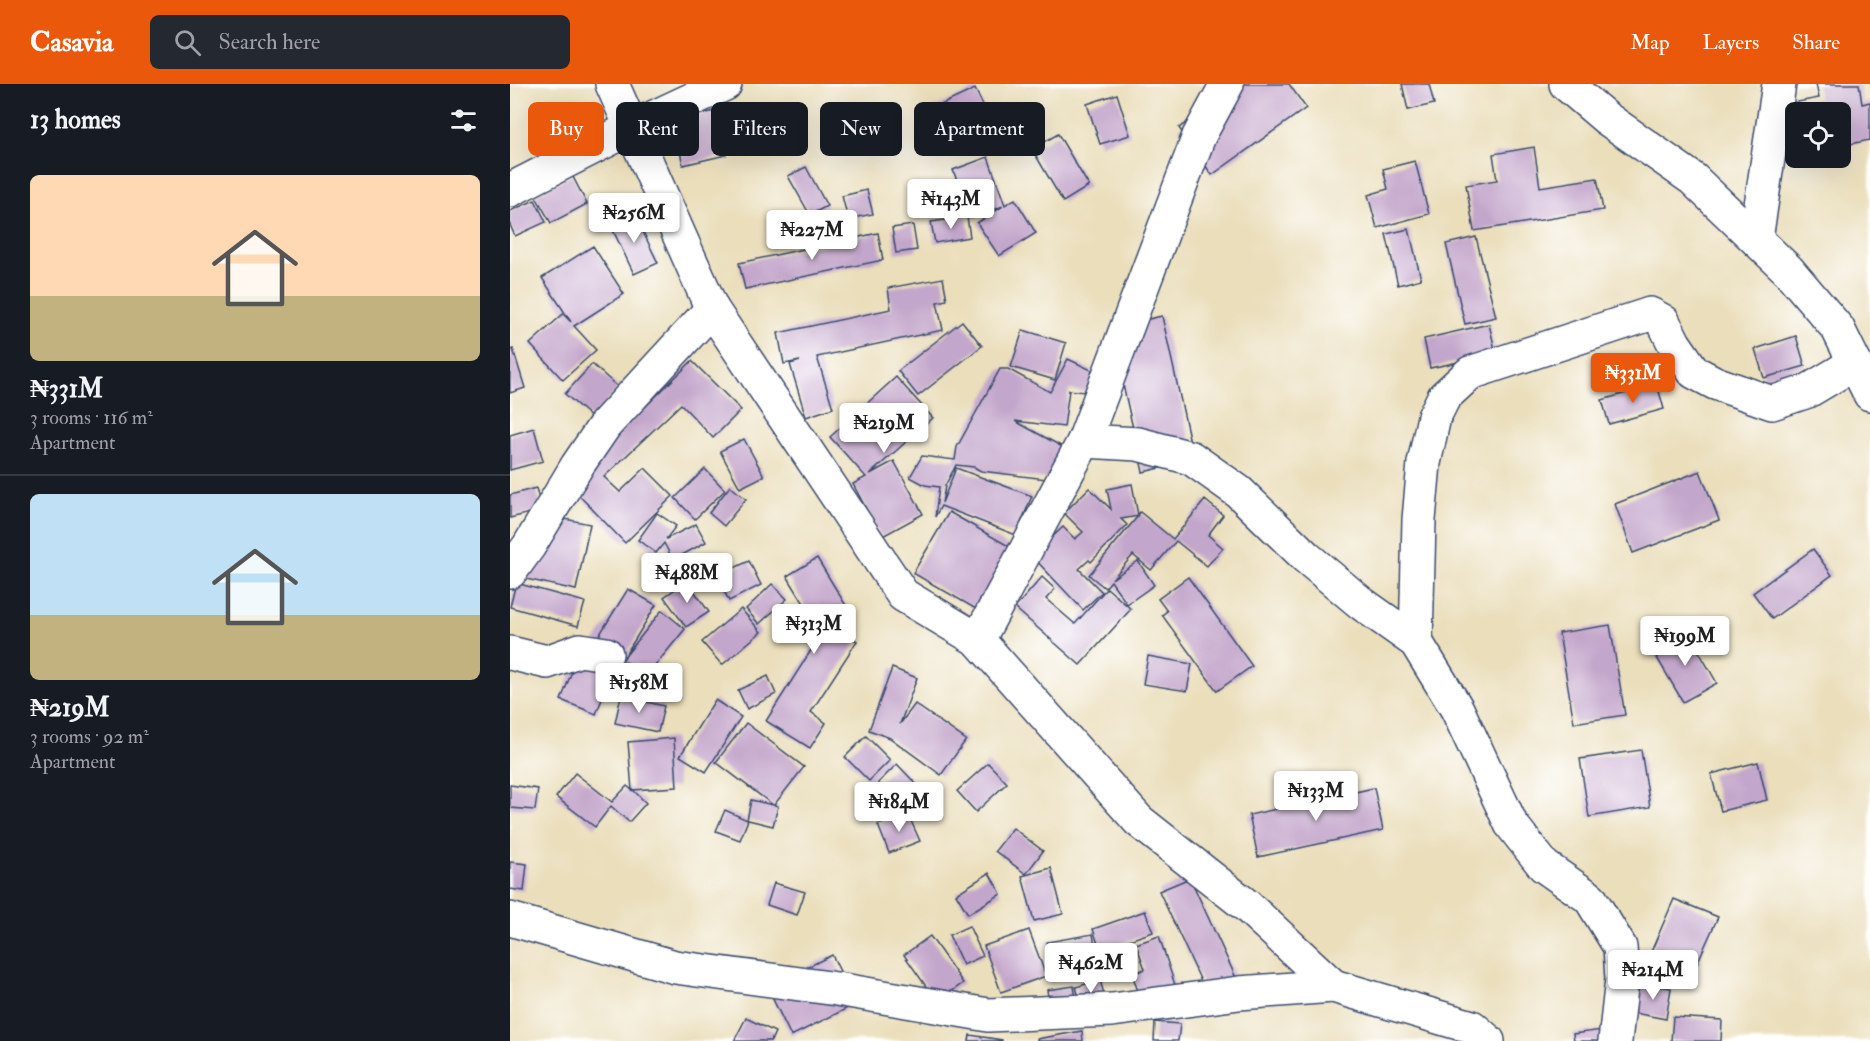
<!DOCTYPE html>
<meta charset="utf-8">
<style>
:root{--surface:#171b24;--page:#242831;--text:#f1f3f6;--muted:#9ea1a6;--line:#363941;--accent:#ea580c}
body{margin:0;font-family:"IM FELL Double Pica",serif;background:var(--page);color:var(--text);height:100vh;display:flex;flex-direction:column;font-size:22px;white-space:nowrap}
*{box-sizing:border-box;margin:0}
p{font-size:20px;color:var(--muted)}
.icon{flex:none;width:33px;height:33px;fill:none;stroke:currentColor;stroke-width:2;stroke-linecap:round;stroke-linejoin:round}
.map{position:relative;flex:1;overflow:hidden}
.details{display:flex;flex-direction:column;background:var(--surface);width:510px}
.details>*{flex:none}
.top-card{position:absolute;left:18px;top:18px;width:570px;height:54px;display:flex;gap:12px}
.tools{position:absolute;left:1275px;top:18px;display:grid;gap:12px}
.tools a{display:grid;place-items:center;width:66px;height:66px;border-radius:9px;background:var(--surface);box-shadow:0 6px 24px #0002;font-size:30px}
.price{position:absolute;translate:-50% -51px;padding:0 14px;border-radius:6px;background:#fff;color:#222;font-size:20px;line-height:39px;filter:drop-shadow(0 2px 3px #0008)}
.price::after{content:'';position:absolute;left:50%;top:36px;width:18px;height:14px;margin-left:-9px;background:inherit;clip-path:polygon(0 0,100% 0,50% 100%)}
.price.active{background:var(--accent);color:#fff}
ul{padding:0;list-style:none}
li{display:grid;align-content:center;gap:12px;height:318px;padding:0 30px}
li+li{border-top:2px solid var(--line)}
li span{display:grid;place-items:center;height:186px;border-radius:9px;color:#555}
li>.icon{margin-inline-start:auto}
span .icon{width:108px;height:108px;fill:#fffc;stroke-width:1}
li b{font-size:26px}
h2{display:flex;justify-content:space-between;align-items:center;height:72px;padding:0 30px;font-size:26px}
.tag{padding:0 21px;border-radius:9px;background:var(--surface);box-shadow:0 6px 24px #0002;font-size:21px;line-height:54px}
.tag.active{background:var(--accent);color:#fff}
header{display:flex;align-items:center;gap:36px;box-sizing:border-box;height:84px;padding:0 30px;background:var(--accent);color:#fff}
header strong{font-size:28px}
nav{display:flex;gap:33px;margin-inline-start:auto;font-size:21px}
.search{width:420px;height:54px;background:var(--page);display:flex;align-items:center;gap:15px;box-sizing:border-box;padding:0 21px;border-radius:9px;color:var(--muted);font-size:22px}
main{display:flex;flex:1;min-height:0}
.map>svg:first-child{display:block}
.building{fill:#c3a6cb}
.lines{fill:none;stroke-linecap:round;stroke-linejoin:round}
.minor-casing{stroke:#3a496c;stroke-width:36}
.minor{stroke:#fff;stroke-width:33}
</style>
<header>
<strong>Casavia</strong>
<div class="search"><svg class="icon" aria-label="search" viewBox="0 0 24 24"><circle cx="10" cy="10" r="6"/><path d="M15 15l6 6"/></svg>Search here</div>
<nav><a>Map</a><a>Layers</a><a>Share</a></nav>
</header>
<main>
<section class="details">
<h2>13 homes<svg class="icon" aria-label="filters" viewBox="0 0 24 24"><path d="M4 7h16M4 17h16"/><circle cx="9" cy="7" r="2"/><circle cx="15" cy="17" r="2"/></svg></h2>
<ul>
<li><span style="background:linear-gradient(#ffd9b3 65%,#c2b280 0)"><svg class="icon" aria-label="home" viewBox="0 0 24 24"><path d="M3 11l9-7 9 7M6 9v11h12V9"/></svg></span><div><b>₦331M</b><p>3 rooms · 116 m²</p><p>Apartment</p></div></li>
<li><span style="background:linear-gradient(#bfe0f5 65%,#c2b280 0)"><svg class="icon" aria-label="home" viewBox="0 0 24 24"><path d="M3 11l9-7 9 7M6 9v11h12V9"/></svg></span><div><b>₦219M</b><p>3 rooms · 92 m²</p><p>Apartment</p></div></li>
</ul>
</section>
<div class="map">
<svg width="1360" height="957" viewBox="0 0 1360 957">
<rect width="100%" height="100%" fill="#fff"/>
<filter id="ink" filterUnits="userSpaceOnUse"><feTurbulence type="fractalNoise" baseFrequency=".0167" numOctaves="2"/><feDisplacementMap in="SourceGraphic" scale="12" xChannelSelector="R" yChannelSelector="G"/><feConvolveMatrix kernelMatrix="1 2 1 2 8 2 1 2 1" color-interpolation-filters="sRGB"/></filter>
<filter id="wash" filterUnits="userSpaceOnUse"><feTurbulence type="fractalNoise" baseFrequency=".008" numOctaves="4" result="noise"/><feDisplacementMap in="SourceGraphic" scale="24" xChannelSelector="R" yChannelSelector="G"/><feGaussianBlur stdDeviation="1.35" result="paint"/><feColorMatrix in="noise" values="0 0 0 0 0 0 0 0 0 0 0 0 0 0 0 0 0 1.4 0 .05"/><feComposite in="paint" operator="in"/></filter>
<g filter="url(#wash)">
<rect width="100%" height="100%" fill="#eadebb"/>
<g id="blocks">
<g class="building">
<polygon points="731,0 779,0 796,24 702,91 669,44"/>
<polygon points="892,0 919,0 924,20 898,26"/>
<polygon points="1306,0 1349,0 1352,20 1360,18 1360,56 1330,62 1330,28 1286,28 1284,57 1277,20 1309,14"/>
<polygon points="465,5 480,35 424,62 409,31"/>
<polygon points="607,10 620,51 590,60 577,20"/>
<polygon points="206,27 216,71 173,81 163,36"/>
<polygon points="548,50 579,102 553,118 522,65"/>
<polygon points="1024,63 1030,103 1087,94 1093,126 964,147 956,101 987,96 983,70"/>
<polygon points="478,73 495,121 505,115 526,149 489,172 467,139 493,122 461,134 443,86"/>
<polygon points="905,77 919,130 867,144 858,111 878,105 873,85"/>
<polygon points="296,83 317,122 300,131 278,92"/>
<polygon points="62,91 77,120 41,139 25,111"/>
<polygon points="357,106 363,130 338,135 332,112"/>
<polygon points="25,116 36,138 5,152 0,141 0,127"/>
<polygon points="125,131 148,179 124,190 101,142"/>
<polygon points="457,133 460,153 425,159 421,138"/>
<polygon points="403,141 407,166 386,169 382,144"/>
<polygon points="899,145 911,195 888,201 876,150"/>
<polygon points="368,149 373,176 235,205 229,179"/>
<polygon points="966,153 986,233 955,240 936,160"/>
<polygon points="83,162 114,210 64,242 86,266 53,296 20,260 53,230 61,238 32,194"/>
<polygon points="433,194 437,216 427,218 433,246 307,273 323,324 296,333 280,280 290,277 274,280 268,249 381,225 378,204"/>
<polygon points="652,232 684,376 633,388 600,244"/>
<polygon points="452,237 472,262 408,312 388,287"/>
<polygon points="979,240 986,270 920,284 914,255"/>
<polygon points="513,246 556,259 545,296 501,283"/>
<polygon points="1286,252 1295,282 1254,294 1245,265"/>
<polygon points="3,265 15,304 0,309 0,266"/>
<polygon points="558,275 592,291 582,309 559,306 554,343 505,337 558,366 553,397 471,387 464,383 446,381 435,402 432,419 446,384 522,412 506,451 431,422 425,433 429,403 415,401 400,393 412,372 445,376 447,363 490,285 498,285 540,308"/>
<polygon points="182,277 231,326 203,354 171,320 94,393 110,408 135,384 163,412 115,459 57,399"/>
<polygon points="82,280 109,304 82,334 55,310"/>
<polygon points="386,293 423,334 360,390 384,377 413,430 371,453 343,400 356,393 320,353"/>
<polygon points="1147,300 1154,325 1099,340 1092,316"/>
<polygon points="24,344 33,377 0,386 0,351"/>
<polygon points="234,355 254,392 230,404 210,367"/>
<polygon points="195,385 215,406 185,435 165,414"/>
<polygon points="1190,387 1209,436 1123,469 1105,420"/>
<polygon points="622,400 628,431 630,428 663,455 695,416 713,431 698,451 713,464 697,482 666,457 641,486 623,471 602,495 628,477 644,501 617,520 601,497 595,504 579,491 628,432 611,435 617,441 581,478 579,476 569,485 592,508 573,526 522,472 553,443 565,455 573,448 554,429 579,404 601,425 597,405"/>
<polygon points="220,402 236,415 214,442 199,429"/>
<polygon points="26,404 32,426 0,434 0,411"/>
<polygon points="439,428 502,464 466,525 403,489"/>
<polygon points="147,429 166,442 156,455 186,440 196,458 163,476 154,459 146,469 128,456"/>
<polygon points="30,430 80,440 66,506 16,495"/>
<polygon points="1303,465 1322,491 1262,535 1243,509"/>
<polygon points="307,474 343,533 326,544 347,557 301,628 316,639 300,664 256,637 312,549 277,492"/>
<polygon points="239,477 251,501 219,517 207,492"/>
<polygon points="532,493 545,505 536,515 565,540 597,504 621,525 570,581 505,524"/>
<polygon points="678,493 742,582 707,607 652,531 657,527 648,515"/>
<polygon points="177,497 199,528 176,543 154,513"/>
<polygon points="6,499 75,518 68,542 0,523"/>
<polygon points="262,500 277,515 249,540 236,525"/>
<polygon points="118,505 146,521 113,575 152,526 175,545 135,594 112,575 107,584 80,566"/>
<polygon points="231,525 251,548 212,581 192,558"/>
<polygon points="1100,541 1115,631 1064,639 1049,549"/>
<polygon points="1177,547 1207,599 1173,618 1143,567"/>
<polygon points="638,572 682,580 677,607 633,600"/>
<polygon points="67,574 103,588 86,630 51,616"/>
<polygon points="382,584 407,594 390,640 405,620 456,656 431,691 380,654 359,646"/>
<polygon points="258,592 266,610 237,625 228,606"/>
<polygon points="111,612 154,622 148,648 105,639"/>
<polygon points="205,616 231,633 196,688 170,672"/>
<polygon points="236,639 294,683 264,721 268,722 263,742 238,736 230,756 206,747 215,726 237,736 241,716 263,721 206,678"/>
<polygon points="356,652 380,676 359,697 335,673"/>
<polygon points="164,654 167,703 123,706 136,719 119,738 101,722 85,743 46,713 65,689 102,718 117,702 122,706 118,658"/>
<polygon points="1131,666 1140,723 1079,733 1070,675"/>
<polygon points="1248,678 1257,716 1211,727 1201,690"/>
<polygon points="478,679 497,699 466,728 447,707"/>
<polygon points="387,680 407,701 389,719 368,699"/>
<polygon points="0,701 28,705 25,726 0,724"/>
<polygon points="864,704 873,746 748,773 739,731"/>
<polygon points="397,728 410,757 379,769 368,741"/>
<polygon points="503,744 533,767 516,790 485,767"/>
<polygon points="0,778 17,780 14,807 0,805"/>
<polygon points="541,784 553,830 524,837 512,792"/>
<polygon points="479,789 491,810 458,830 446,810"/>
<polygon points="680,794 727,896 697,910 649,807"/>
<polygon points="264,799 295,808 287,831 257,821"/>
<polygon points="1164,815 1208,833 1180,895 1137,877"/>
<polygon points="635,827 643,848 590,866 583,845"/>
<polygon points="459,842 473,872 453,881 439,851"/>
<polygon points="519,846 536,892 491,908 474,862"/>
<polygon points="583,850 587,876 541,883 537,858"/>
<polygon points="420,852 453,899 427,918 394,871"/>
<polygon points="649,852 667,907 632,919 622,890 635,885 626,860"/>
<polygon points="322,871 346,920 281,952 257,903"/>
<polygon points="590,896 596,917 572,924 566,903"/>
<polygon points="1129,899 1161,904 1156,935 1124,929"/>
<polygon points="564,902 567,922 540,926 537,906"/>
<polygon points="1163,933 1212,936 1211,957 1161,957"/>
<polygon points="236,934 265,948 261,957 224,957"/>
<polygon points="645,938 670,940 668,957 644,957"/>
<polygon points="1092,946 1093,957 1064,957 1063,950"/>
<polygon points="572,947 573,957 527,957 527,955"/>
<polygon points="460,951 492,956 492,957 459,957"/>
</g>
</g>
</g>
<g filter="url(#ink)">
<use href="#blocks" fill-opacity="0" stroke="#3a496c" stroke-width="1.5"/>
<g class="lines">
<g class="minor-casing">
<g id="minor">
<polyline points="102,0 202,225 393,511 468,556 629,737 737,822 823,902"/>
<polyline points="1056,0 1096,34 1183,95 1278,186 1328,245 1360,310"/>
<polyline points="0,106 121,44 215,0"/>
<polyline points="1246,155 1269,0"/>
<polyline points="574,357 628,360 681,374 729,408 796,473 851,519 906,558 947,625 1001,740 1034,782 1080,814 1110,863 1112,895 1105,957"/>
<polyline points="0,488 19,462 67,382 95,341 202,225"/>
<polyline points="468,556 574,357 689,52 717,0"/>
<polyline points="906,558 909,436 914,379 924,333 934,313 960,289 1140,230 1153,237 1164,259 1184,288 1205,299 1262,319 1298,307 1345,279"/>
<polyline points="0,569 37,578 70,566 96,570"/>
<polyline points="0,835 165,883 327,905 478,931 602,926 729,909 823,902 962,943 978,957"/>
</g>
</g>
<use href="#minor" class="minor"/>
</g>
</g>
</svg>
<div class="tools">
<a><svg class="icon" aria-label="locate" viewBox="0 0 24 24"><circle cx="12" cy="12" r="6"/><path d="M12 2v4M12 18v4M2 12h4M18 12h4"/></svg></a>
</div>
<b class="price" style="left:441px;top:146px">₦143M</b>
<b class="price" style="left:124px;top:160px">₦256M</b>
<b class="price" style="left:302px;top:177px">₦227M</b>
<b class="price active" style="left:1123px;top:320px">₦331M</b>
<b class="price" style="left:374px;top:370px">₦219M</b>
<b class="price" style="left:177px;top:520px">₦488M</b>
<b class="price" style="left:304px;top:571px">₦313M</b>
<b class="price" style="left:1175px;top:583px">₦199M</b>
<b class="price" style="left:129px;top:630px">₦158M</b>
<b class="price" style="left:806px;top:738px">₦133M</b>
<b class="price" style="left:389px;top:749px">₦184M</b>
<b class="price" style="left:581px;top:910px">₦462M</b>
<b class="price" style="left:1143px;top:917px">₦214M</b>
<div class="top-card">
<a class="tag active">Buy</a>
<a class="tag">Rent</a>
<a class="tag">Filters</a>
<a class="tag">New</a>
<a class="tag">Apartment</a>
</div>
</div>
</main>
